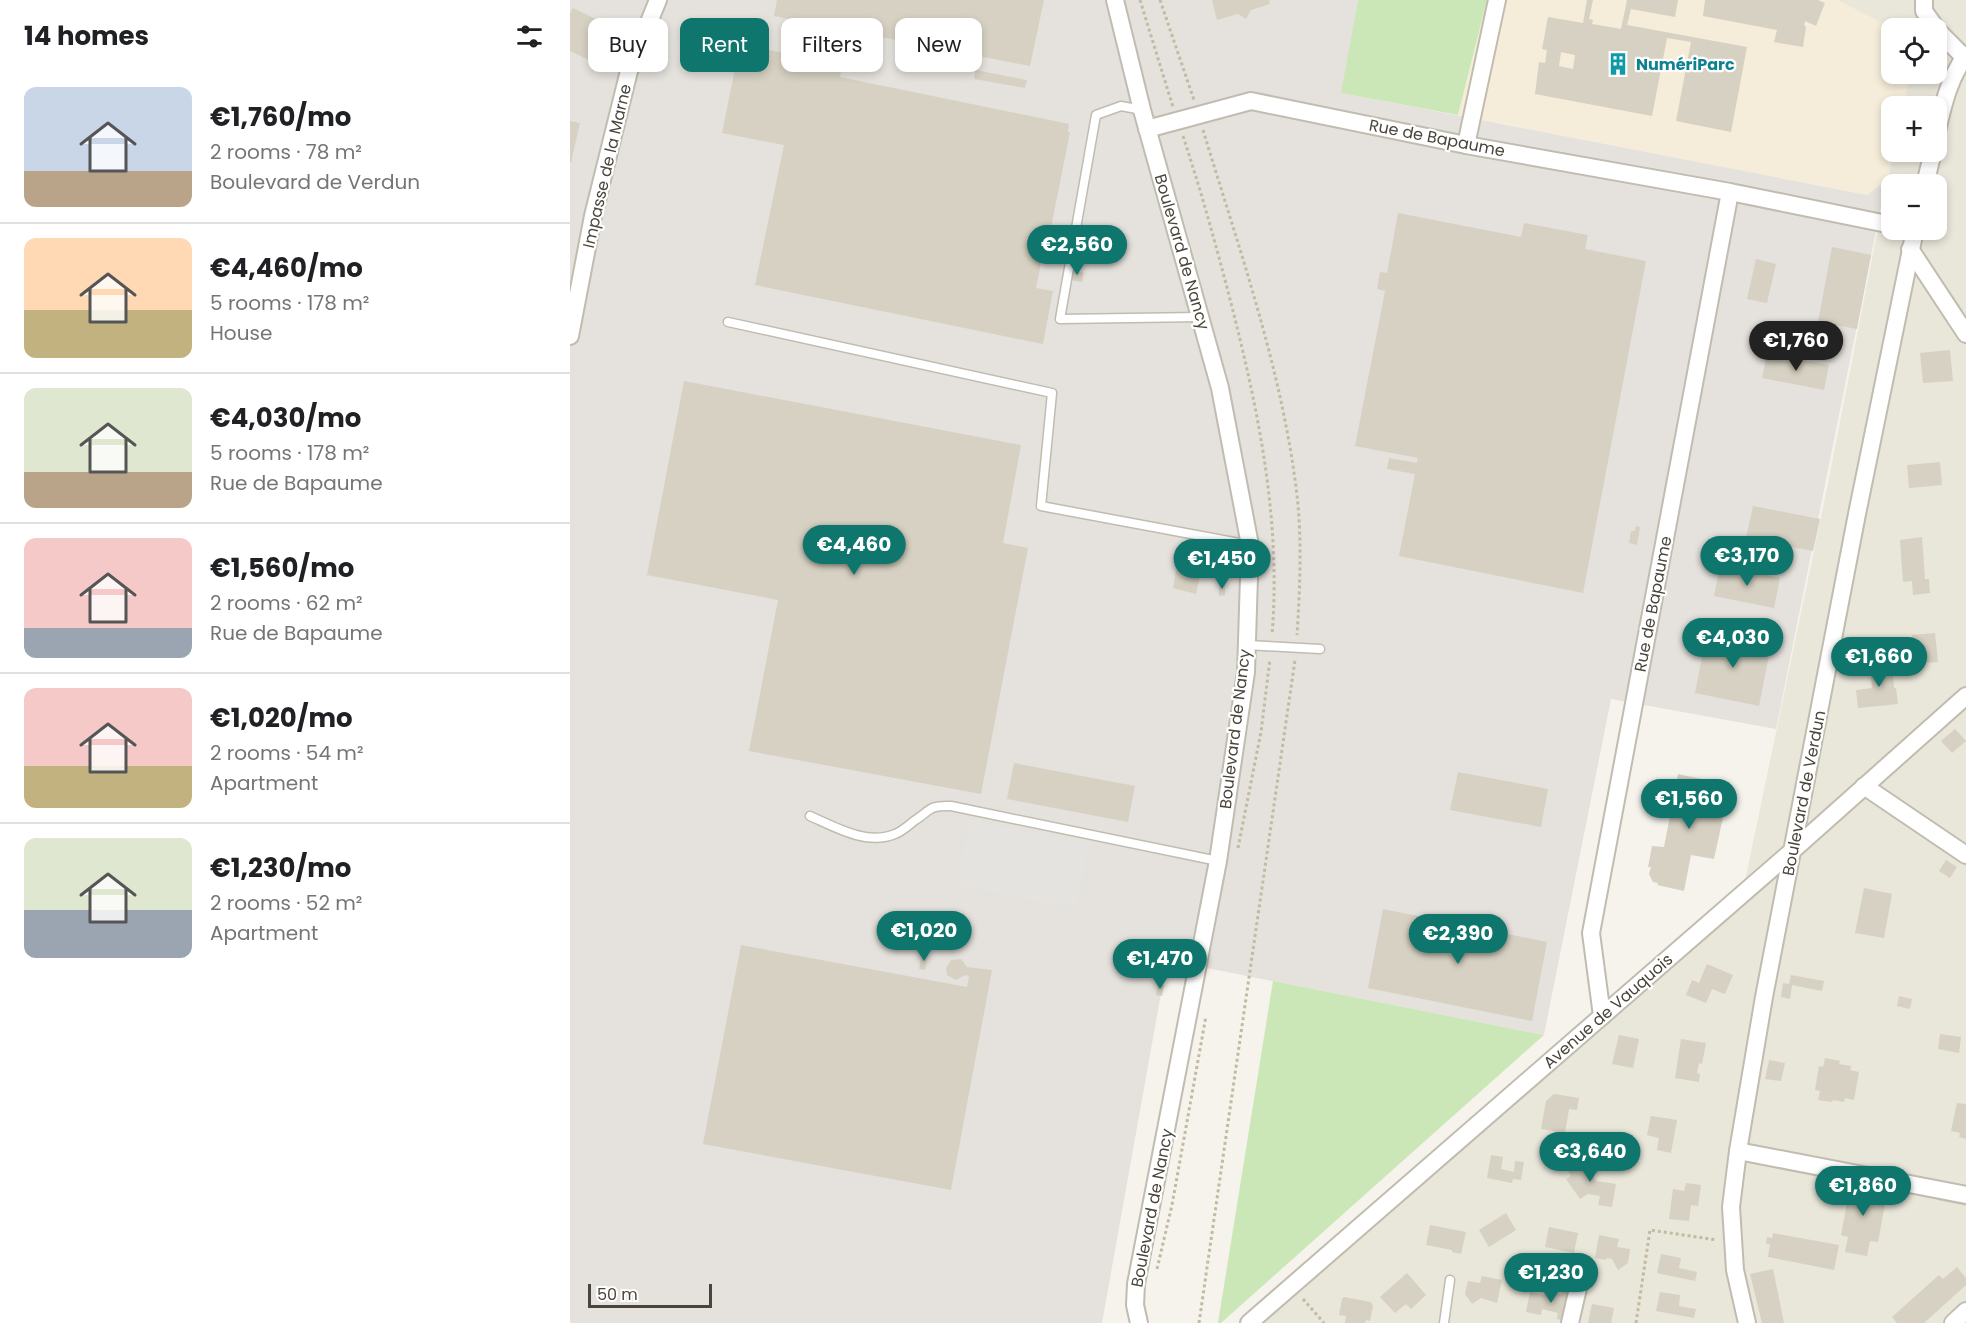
<!DOCTYPE html>
<meta charset="utf-8">
<style>
:root{--surface:#fff;--page:#f2f2f2;--text:#202124;--muted:#757577;--line:#e0e0e0;--accent:#0f766e}
body{margin:0;font-family:Poppins,sans-serif;background:var(--page);color:var(--text);height:100vh;display:flex;flex-direction:column;font-size:22px;white-space:nowrap}
*{box-sizing:border-box;margin:0}
p{font-size:20px;color:var(--muted)}
.icon{flex:none;width:33px;height:33px;fill:none;stroke:currentColor;stroke-width:2;stroke-linecap:round;stroke-linejoin:round}
.map{position:relative;flex:1;overflow:hidden}
.drawer{display:flex;flex-direction:column;background:var(--surface);width:570px}
.drawer>*{flex:none}
.hud{position:absolute;left:18px;top:18px;width:570px;height:54px;display:flex;gap:12px}
.fabs{position:absolute;left:1311px;top:18px;display:grid;gap:12px}
.fabs a{display:grid;place-items:center;width:66px;height:66px;border-radius:12px;background:var(--surface);box-shadow:0 3px 9px #0003;font-size:30px}
.scale{position:absolute;left:18px;bottom:15px;width:124px;box-sizing:border-box;padding-left:6px;border:3px solid #4a453a;border-top:0;font-size:16px;line-height:21px;white-space:nowrap;color:#4a453a;-webkit-text-stroke:4px #fff;paint-order:stroke}
.price{position:absolute;translate:-50% -51px;padding:0 14px;border-radius:21px;background:var(--accent);color:#fff;font-size:20px;line-height:39px;filter:drop-shadow(0 2px 3px #0008)}
.price::after{content:'';position:absolute;left:50%;top:36px;width:18px;height:14px;margin-left:-9px;background:inherit;clip-path:polygon(0 0,100% 0,50% 100%)}
.price.active{background:#222;color:#fff}
ul{padding:0;list-style:none}
li{display:flex;align-items:center;gap:18px;height:150px;padding:0 24px}
li+li{border-top:2px solid var(--line)}
li span{display:grid;place-items:center;flex:none;width:168px;height:120px;border-radius:12px;color:#555}
li>.icon{margin-inline-start:auto}
span .icon{width:72px;height:72px;fill:#fffc;stroke-width:1}
li b{font-size:26px}
h2{display:flex;justify-content:space-between;align-items:center;height:72px;padding:0 24px;font-size:26px}
.chip{padding:0 21px;border-radius:12px;background:var(--surface);box-shadow:0 3px 9px #0003;font-size:21px;line-height:54px}
.chip.active{background:var(--accent);color:#fff}
main{display:flex;flex:1;min-height:0}
.map>svg:first-child{display:block}
.residential{fill:#e9e6da;fill-rule:evenodd}
.commercial{fill:#f5ecd9}
.industrial{fill:#e5e2dd}
.green{fill:#cce7b7}
.parking{fill:#e4e3e0}
.building{fill:#d6d1c2;fill-rule:evenodd}
.lines{fill:none;stroke-linecap:round;stroke-linejoin:round}
.lane-casing{stroke:#c1bcaf;stroke-width:11}
.street-casing{stroke:#c1bcaf;stroke-width:20}
.path{stroke:#c2baa1;stroke-width:3;stroke-dasharray:3 3;stroke-linecap:butt}
.lane{stroke:#fff;stroke-width:8}
.street{stroke:#fff;stroke-width:16}
.labels{text-anchor:middle;dominant-baseline:central;stroke-width:4.5;stroke-linejoin:round;paint-order:stroke}
.culture-label{font-size:16px;font-weight:bold;fill:#0d838f;stroke:#fff;text-anchor:start}
.street-label{font-size:16px;fill:#4a453a;stroke:#fff}
</style>
<main>
<section class="drawer">
<h2>14 homes<svg class="icon" aria-label="filters" viewBox="0 0 24 24"><path d="M4 7h16M4 17h16"/><circle cx="9" cy="7" r="2"/><circle cx="15" cy="17" r="2"/></svg></h2>
<ul>
<li><span style="background:linear-gradient(#c9d6e8 70%,#b9a48a 0)"><svg class="icon" aria-label="home" viewBox="0 0 24 24"><path d="M3 11l9-7 9 7M6 9v11h12V9"/></svg></span><div><b>€1,760/mo</b><p>2 rooms · 78 m²</p><p>Boulevard de Verdun</p></div></li>
<li><span style="background:linear-gradient(#ffd9b3 60%,#c2b280 0)"><svg class="icon" aria-label="home" viewBox="0 0 24 24"><path d="M3 11l9-7 9 7M6 9v11h12V9"/></svg></span><div><b>€4,460/mo</b><p>5 rooms · 178 m²</p><p>House</p></div></li>
<li><span style="background:linear-gradient(#dfe7d0 70%,#b9a48a 0)"><svg class="icon" aria-label="home" viewBox="0 0 24 24"><path d="M3 11l9-7 9 7M6 9v11h12V9"/></svg></span><div><b>€4,030/mo</b><p>5 rooms · 178 m²</p><p>Rue de Bapaume</p></div></li>
<li><span style="background:linear-gradient(#f6c9c9 75%,#9aa5b1 0)"><svg class="icon" aria-label="home" viewBox="0 0 24 24"><path d="M3 11l9-7 9 7M6 9v11h12V9"/></svg></span><div><b>€1,560/mo</b><p>2 rooms · 62 m²</p><p>Rue de Bapaume</p></div></li>
<li><span style="background:linear-gradient(#f6c9c9 65%,#c2b280 0)"><svg class="icon" aria-label="home" viewBox="0 0 24 24"><path d="M3 11l9-7 9 7M6 9v11h12V9"/></svg></span><div><b>€1,020/mo</b><p>2 rooms · 54 m²</p><p>Apartment</p></div></li>
<li><span style="background:linear-gradient(#dfe7d0 60%,#9aa5b1 0)"><svg class="icon" aria-label="home" viewBox="0 0 24 24"><path d="M3 11l9-7 9 7M6 9v11h12V9"/></svg></span><div><b>€1,230/mo</b><p>2 rooms · 52 m²</p><p>Apartment</p></div></li>
</ul>
</section>
<div class="map">
<svg width="1396" height="1323" viewBox="0 0 1396 1323">
<rect width="100%" height="100%" fill="#f5f3ec"/>
<path class="residential" d="M1267,0H1396V1323H687L1170,905L1257,488L1323,152H1366V106H1333L1340,74H1366V28H1322ZM1322,184H1366V230H1322Z"/>
<polygon class="commercial" points="917,0 1267,0 1322,28 1322,74 1340,74 1333,106 1322,106 1323,152 1316,181 1297,195 888,115"/>
<polygon class="industrial" points="0,0 788,0 772,93 1297,195 1316,181 1206,729 1041,699 974,1035 597,960 532,1323 0,1323"/>
<g class="green">
<polygon points="788,0 917,0 888,115 771,93"/>
<polygon points="703,981 974,1035 651,1323 648,1323"/>
</g>
<polygon class="parking" points="400,820 519,843 506,908 387,885"/>
<g class="building">
<polygon points="207,0 474,0 460,66 204,16"/>
<polygon points="642,0 699,0 700,4 681,10 676,19 668,14 647,20"/>
<path d="M1017,0H1023L1019,19L1023,20L1022,24L1051,29L1057,0H1108L1105,17L1061,9L1057,25L1177,47L1161,132L1106,121L1121,42L1097,38L1082,116L965,94L969,62L975,63L977,50L972,49L978,17L1013,23ZM991,52L1005,55L1003,69L989,66Z"/>
<polygon points="1135,0 1248,0 1255,3 1246,26 1235,21 1234,25 1236,27 1233,47 1204,42 1207,30 1133,16"/>
<polygon points="3,8 49,30 31,66 0,51 0,13"/>
<polygon points="170,44 272,65 270,77 499,124 498,132 500,132 480,233 477,234 466,288 483,291 473,344 185,285 214,145 152,133"/>
<polygon points="405,70 457,80 455,88 404,79"/>
<polygon points="0,121 10,123 1,163 0,162"/>
<polygon points="828,213 951,237 954,223 1018,235 1015,249 1076,261 1013,593 829,556 845,474 817,469 819,458 847,463 848,458 785,446 815,291 807,289 810,272 817,273"/>
<polygon points="1262,247 1301,255 1287,329 1248,322"/>
<polygon points="1186,259 1206,264 1197,303 1177,299"/>
<polygon points="503,270 514,273 512,282 501,280"/>
<polygon points="1380,350 1383,381 1353,383 1350,353"/>
<polygon points="1197,353 1259,365 1254,390 1192,378"/>
<polygon points="114,381 451,445 433,543 458,548 411,794 179,751 208,600 77,575"/>
<polygon points="1370,462 1372,485 1339,488 1337,465"/>
<polygon points="1183,506 1250,519 1243,551 1176,538"/>
<polygon points="1066,526 1070,527 1067,545 1059,543 1061,531 1065,531"/>
<polygon points="1352,537 1355,579 1359,579 1360,593 1343,595 1342,581 1333,582 1330,540"/>
<polygon points="616,555 626,556 624,565 632,566 626,594 603,588 606,570 613,571"/>
<polygon points="1150,566 1210,578 1204,608 1144,596"/>
<polygon points="649,585 655,585 655,595 649,596"/>
<polygon points="1137,632 1201,645 1189,706 1125,693"/>
<polygon points="1365,633 1368,662 1344,664 1342,635"/>
<polygon points="1322,663 1324,688 1326,688 1328,704 1288,708 1286,690 1302,688 1300,665"/>
<polygon points="1385,729 1396,741 1382,753 1371,741"/>
<polygon points="444,763 565,786 558,822 437,799"/>
<polygon points="888,772 978,789 971,827 880,810"/>
<polygon points="1108,774 1160,785 1144,859 1121,855 1114,891 1087,885 1088,883 1083,882 1079,874 1081,867 1078,867 1082,846 1094,847"/>
<polygon points="1376,860 1387,867 1380,878 1369,871"/>
<polygon points="1294,888 1322,894 1314,938 1285,933"/>
<polygon points="813,909 977,942 962,1021 798,988"/>
<polygon points="345,939 358,942 357,947 344,945"/>
<polygon points="171,945 397,987 399,976 395,975 386,980 377,975 376,968 381,960 391,959 397,967 422,970 381,1190 133,1144"/>
<polygon points="352,954 358,955 355,970 349,969"/>
<polygon points="1137,964 1163,975 1155,994 1142,989 1136,1003 1116,995 1122,980 1129,983"/>
<polygon points="1221,975 1254,981 1252,991 1222,985 1220,999 1211,997 1213,983 1219,984"/>
<polygon points="588,984 594,985 592,996 586,995"/>
<polygon points="1329,996 1342,999 1340,1009 1327,1006"/>
<polygon points="1370,1034 1391,1037 1389,1053 1368,1049"/>
<polygon points="1049,1035 1069,1039 1063,1068 1042,1064"/>
<polygon points="1111,1039 1136,1043 1132,1064 1129,1063 1127,1073 1130,1074 1129,1082 1105,1078"/>
<polygon points="1255,1058 1270,1061 1269,1064 1281,1066 1280,1070 1289,1072 1284,1100 1275,1098 1274,1102 1263,1100 1262,1102 1248,1100 1250,1091 1245,1090 1249,1066 1253,1067"/>
<polygon points="1199,1060 1215,1063 1211,1081 1195,1079"/>
<polygon points="984,1094 1009,1098 1007,1110 999,1109 995,1133 971,1129 976,1101"/>
<polygon points="1387,1103 1396,1104 1396,1139 1389,1137 1390,1133 1381,1131"/>
<polygon points="1081,1116 1107,1120 1101,1153 1087,1150 1089,1138 1077,1135"/>
<polygon points="921,1155 933,1157 931,1169 944,1172 945,1161 954,1162 951,1180 943,1179 942,1183 917,1178"/>
<polygon points="1017,1157 1028,1172 1023,1176 1026,1181 1046,1184 1042,1207 1028,1205 1030,1196 1018,1194 1010,1199 996,1179 1001,1176 998,1170"/>
<polygon points="1281,1181 1318,1188 1308,1242 1300,1241 1297,1256 1275,1252 1278,1237 1271,1235"/>
<polygon points="1116,1183 1131,1185 1128,1206 1121,1205 1119,1221 1099,1219 1103,1189 1114,1191"/>
<polygon points="1367,1197 1396,1202 1396,1206 1367,1200"/>
<polygon points="936,1213 946,1230 919,1247 909,1230"/>
<polygon points="860,1225 896,1232 891,1254 882,1252 882,1250 856,1245"/>
<polygon points="979,1227 1008,1233 1004,1253 975,1247"/>
<polygon points="1203,1233 1269,1245 1264,1270 1198,1257 1200,1244 1196,1244 1197,1237 1202,1238"/>
<polygon points="1029,1235 1049,1239 1047,1247 1060,1249 1058,1263 1048,1270 1042,1259 1037,1258 1036,1260 1025,1258"/>
<polygon points="1091,1254 1111,1258 1109,1268 1127,1272 1125,1281 1087,1273"/>
<polygon points="1387,1267 1396,1278 1396,1285 1354,1323 1327,1323 1322,1317 1369,1275 1373,1279"/>
<polygon points="1203,1269 1214,1323 1192,1323 1180,1274"/>
<polygon points="837,1273 856,1295 841,1309 836,1304 825,1313 810,1297"/>
<polygon points="912,1276 932,1280 927,1303 911,1298 902,1304 895,1294 898,1281 910,1283"/>
<polygon points="975,1291 992,1294 992,1291 1003,1293 998,1321 987,1319 988,1313 972,1309 971,1315 956,1312 960,1292 974,1295"/>
<polygon points="1090,1292 1110,1295 1109,1306 1126,1309 1124,1318 1086,1311"/>
<polygon points="774,1297 801,1302 803,1306 800,1321 796,1320 795,1323 775,1323 776,1316 769,1315 772,1299"/>
<polygon points="1022,1304 1044,1308 1041,1323 1018,1323"/>
</g>
<g class="lines">
<g class="lane-casing">
<g id="lane">
<polyline points="572,110 551,106 526,115 490,319 630,317"/>
<polyline points="158,322 482,393 471,506 680,545"/>
<polyline points="677,645 750,649"/>
<path d="M240,816C265,827 297,846 325,834C331,832 338,826 344,821C361,810 359,805 381,806L648,861"/>
<polyline points="874,1323 880,1280"/>
</g>
</g>
<g class="street-casing">
<g id="street">
<polyline points="545,0 572,110 650,388 680,545 676,672 648,861 566,1284 565,1305 569,1323"/>
<polyline points="1354,0 1354,11 1366,28"/>
<polyline points="1366,29 1394,57"/>
<polyline points="577,129 681,101 896,145 1160,192 1322,225"/>
<path d="M1366,135C1373,106 1378,80 1396,55"/>
<polyline points="896,145 927,0"/>
<polyline points="1355,184 1363,152"/>
<polyline points="1340,249 1396,334"/>
<polyline points="0,336 23,216 59,71 88,0"/>
<polyline points="1294,786 1396,855"/>
<polyline points="1032,1016 1021,933 1160,192"/>
<polyline points="1168,1151 1396,1195"/>
<polyline points="679,1323 1222,851 1396,696"/>
<polyline points="1000,1323 1011,1275"/>
<polyline points="1177,1323 1165,1270 1161,1207 1168,1151 1194,997 1287,514 1345,230"/>
<polyline points="1383,1323 1396,1311"/>
</g>
</g>
<g class="path">
<polyline points="570,0 603,107"/>
<polyline points="590,0 624,100"/>
<path d="M633,130C669,249 712,369 727,495C732,541 730,588 727,635"/>
<path d="M613,136C632,194 648,252 663,311C690,418 711,524 702,635"/>
<polyline points="668,848 691,732 700,659"/>
<polyline points="587,1269 602,1205 636,1016"/>
<polyline points="733,1299 754,1323"/>
<polyline points="629,1323 725,660"/>
<polyline points="1066,1323 1080,1230 1147,1240"/>
</g>
<use href="#lane" class="lane"/>
<use href="#street" class="street"/>
</g>
<defs>
<g id="building-bare" transform="scale(1.8)"><path d="M-4-6H4V6H1V3H-1V6H-4ZM-2.5-4.3h1.7v1.8h-1.7ZM.8-4.3h1.7v1.8H.8ZM-2.5-1h1.7V.8h-1.7ZM.8-1h1.7V.8H.8Z" fill="#0f9aa8" stroke="#fff" stroke-width="2.5" paint-order="stroke"/></g>
</defs>
<g fill-rule="evenodd">
<use href="#building-bare" x="1048" y="64"/>
</g>
<g class="labels">
<g class="culture-label">
<text x="1066" y="64">NumériParc</text>
</g>
<g class="street-label">
<text transform="translate(867 138) rotate(11)">Rue de Bapaume</text>
<text transform="translate(37 166) rotate(-77)">Impasse de la Marne</text>
<text transform="translate(612 252) rotate(74)">Boulevard de Nancy</text>
<text transform="translate(1083 604) rotate(-79)">Rue de Bapaume</text>
<text transform="translate(665 729) rotate(-83)">Boulevard de Nancy</text>
<text transform="translate(1234 793) rotate(-79)">Boulevard de Verdun</text>
<text transform="translate(1038 1011) rotate(-41)">Avenue de Vauquois</text>
<text transform="translate(582 1208) rotate(-79)">Boulevard de Nancy</text>
</g>
</g>
</svg>
<div class="fabs">
<a><svg class="icon" aria-label="locate" viewBox="0 0 24 24"><circle cx="12" cy="12" r="6"/><path d="M12 2v4M12 18v4M2 12h4M18 12h4"/></svg></a>
<a>+</a>
<a>−</a>
</div>
<div class="scale">50 m</div>
<b class="price" style="left:507px;top:276px">€2,560</b>
<b class="price active" style="left:1226px;top:372px">€1,760</b>
<b class="price" style="left:284px;top:576px">€4,460</b>
<b class="price" style="left:1177px;top:587px">€3,170</b>
<b class="price" style="left:652px;top:590px">€1,450</b>
<b class="price" style="left:1163px;top:669px">€4,030</b>
<b class="price" style="left:1309px;top:688px">€1,660</b>
<b class="price" style="left:1119px;top:830px">€1,560</b>
<b class="price" style="left:354px;top:962px">€1,020</b>
<b class="price" style="left:888px;top:965px">€2,390</b>
<b class="price" style="left:590px;top:990px">€1,470</b>
<b class="price" style="left:1020px;top:1183px">€3,640</b>
<b class="price" style="left:1293px;top:1217px">€1,860</b>
<b class="price" style="left:981px;top:1304px">€1,230</b>
<div class="hud">
<a class="chip">Buy</a>
<a class="chip active">Rent</a>
<a class="chip">Filters</a>
<a class="chip">New</a>
</div>
</div>
</main>
